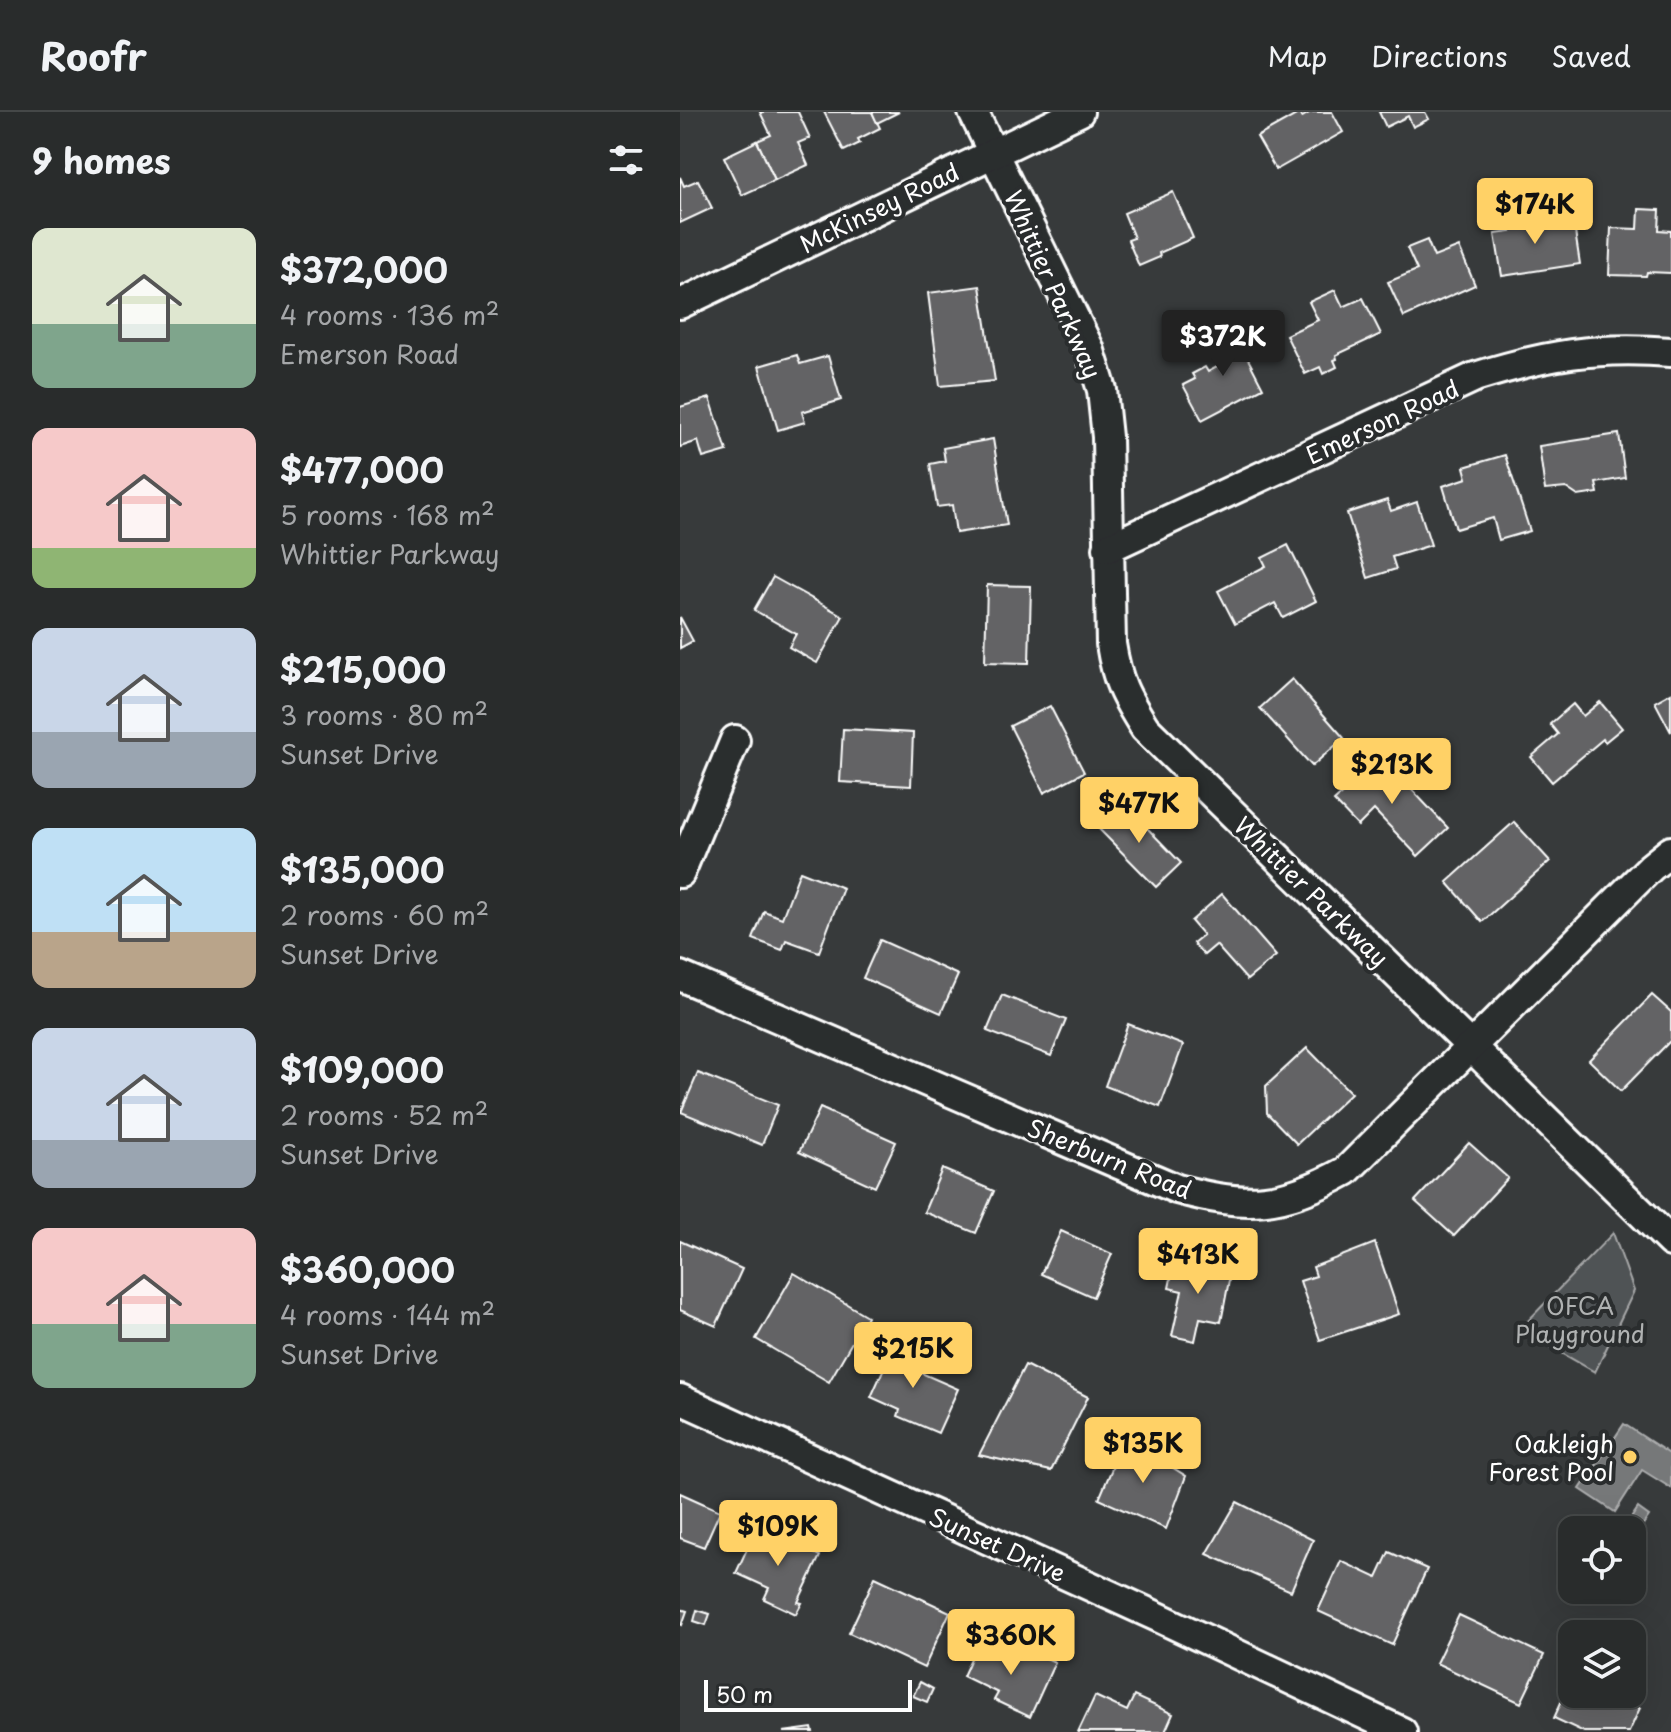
<!DOCTYPE html>
<meta charset="utf-8">
<style>
:root{--surface:#292c2c;--page:#313434;--text:#f1f3f6;--muted:#a5a7a9;--line:#454848;--accent:#ffd166}
body{margin:0;font-family:"Playpen Sans",sans-serif;background:var(--page);color:var(--text);height:100vh;display:flex;flex-direction:column;font-size:30px;white-space:nowrap}
*{box-sizing:border-box;margin:0}
p{font-size:26px;color:var(--muted)}
.icon{flex:none;width:44px;height:44px;fill:none;stroke:currentColor;stroke-width:2;stroke-linecap:round;stroke-linejoin:round}
.map{position:relative;flex:1;overflow:hidden}
.side{display:flex;flex-direction:column;background:var(--surface);width:680px}
.side>*{flex:none}
.fabs{position:absolute;left:878px;top:1404px;display:grid;gap:16px}
.fabs a{display:grid;place-items:center;width:88px;height:88px;border-radius:16px;background:var(--surface);box-shadow:0 8px 32px #0002,0 0 0 2px var(--line);font-size:40px}
.scale{position:absolute;left:24px;bottom:20px;width:208px;box-sizing:border-box;padding-left:8px;border:4px solid #fff;border-top:0;font-size:22px;line-height:28px;white-space:nowrap;color:#fff;-webkit-text-stroke:6px #2a2d2e;paint-order:stroke}
.price{position:absolute;translate:-50% -68px;padding:0 18px;border-radius:8px;background:var(--accent);color:#111;font-size:26px;line-height:52px;filter:drop-shadow(0 2px 4px #0008)}
.price::after{content:'';position:absolute;left:50%;top:48px;width:24px;height:18px;margin-left:-12px;background:inherit;clip-path:polygon(0 0,100% 0,50% 100%)}
.price.current{background:#222;color:#fff}
ul{padding:0;list-style:none}
li{display:flex;align-items:center;gap:24px;height:200px;padding:0 32px}
li span{display:grid;place-items:center;flex:none;width:224px;height:160px;border-radius:16px;color:#555}
li>.icon{margin-inline-start:auto}
span .icon{width:96px;height:96px;fill:#fffc;stroke-width:1}
li b{font-size:34px}
h2{display:flex;justify-content:space-between;align-items:center;height:96px;padding:0 32px;font-size:34px}
header{display:flex;align-items:center;gap:48px;box-sizing:border-box;height:112px;padding:0 40px;background:var(--surface);border-bottom:2px solid var(--line)}
header strong{font-size:38px}
nav{display:flex;gap:44px;margin-inline-start:auto;font-size:28px}
main{display:flex;flex:1;min-height:0}
.map>svg:first-child{display:block}
.green{fill:#505354;stroke:#a8a9aa;stroke-width:2}
.water{fill:#767879;stroke:#adaeaf;stroke-width:2}
.building{fill:#636465;stroke:#fff;stroke-width:2}
.lines{fill:none;stroke-linecap:round;stroke-linejoin:round}
.minor-casing{stroke:#fff;stroke-width:34}
.minor{stroke:#2a2d2e;stroke-width:28}
.poi-dot{fill:#ffd166;stroke:#2a2d2e;stroke-width:3}
.labels{text-anchor:middle;dominant-baseline:central;stroke-width:8;stroke-linejoin:round;paint-order:stroke}
.street-label{font-size:24px;fill:#fff;stroke:#2a2d2e}
.park-label{font-size:24px;fill:#b0b2b2;stroke:#2a2d2e}
.poi-label{font-size:24px;fill:#fff;stroke:#2a2d2e;text-anchor:end}
</style>
<header>
<strong>Roofr</strong>
<nav><a>Map</a><a>Directions</a><a>Saved</a></nav>
</header>
<main>
<section class="side">
<h2>9 homes<svg class="icon" aria-label="filters" viewBox="0 0 24 24"><path d="M4 7h16M4 17h16"/><circle cx="9" cy="7" r="2"/><circle cx="15" cy="17" r="2"/></svg></h2>
<ul>
<li><span style="background:linear-gradient(#dfe7d0 60%,#7fa58c 0)"><svg class="icon" aria-label="home" viewBox="0 0 24 24"><path d="M3 11l9-7 9 7M6 9v11h12V9"/></svg></span><div><b>$372,000</b><p>4 rooms · 136 m²</p><p>Emerson Road</p></div></li>
<li><span style="background:linear-gradient(#f6c9c9 75%,#8fb573 0)"><svg class="icon" aria-label="home" viewBox="0 0 24 24"><path d="M3 11l9-7 9 7M6 9v11h12V9"/></svg></span><div><b>$477,000</b><p>5 rooms · 168 m²</p><p>Whittier Parkway</p></div></li>
<li><span style="background:linear-gradient(#c9d6e8 65%,#9aa5b1 0)"><svg class="icon" aria-label="home" viewBox="0 0 24 24"><path d="M3 11l9-7 9 7M6 9v11h12V9"/></svg></span><div><b>$215,000</b><p>3 rooms · 80 m²</p><p>Sunset Drive</p></div></li>
<li><span style="background:linear-gradient(#bfe0f5 65%,#b9a48a 0)"><svg class="icon" aria-label="home" viewBox="0 0 24 24"><path d="M3 11l9-7 9 7M6 9v11h12V9"/></svg></span><div><b>$135,000</b><p>2 rooms · 60 m²</p><p>Sunset Drive</p></div></li>
<li><span style="background:linear-gradient(#c9d6e8 70%,#9aa5b1 0)"><svg class="icon" aria-label="home" viewBox="0 0 24 24"><path d="M3 11l9-7 9 7M6 9v11h12V9"/></svg></span><div><b>$109,000</b><p>2 rooms · 52 m²</p><p>Sunset Drive</p></div></li>
<li><span style="background:linear-gradient(#f6c9c9 60%,#7fa58c 0)"><svg class="icon" aria-label="home" viewBox="0 0 24 24"><path d="M3 11l9-7 9 7M6 9v11h12V9"/></svg></span><div><b>$360,000</b><p>4 rooms · 144 m²</p><p>Sunset Drive</p></div></li>
</ul>
</section>
<div class="map">
<svg width="991" height="1620" viewBox="0 0 991 1620">
<rect width="100%" height="100%" fill="#373a3b"/>
<filter id="ink" filterUnits="userSpaceOnUse"><feTurbulence type="fractalNoise" baseFrequency=".0125" numOctaves="2"/><feDisplacementMap in="SourceGraphic" scale="16" xChannelSelector="R" yChannelSelector="G"/><feConvolveMatrix kernelMatrix="1 2 1 2 8 2 1 2 1" color-interpolation-filters="sRGB"/></filter>
<g filter="url(#ink)">
<polygon class="green" points="933,1121 954,1179 915,1260 840,1217"/>
<g class="water">
<polygon points="944,1312 991,1343 991,1376 962,1358 935,1400 900,1377"/>
<polygon points="958,1396 969,1404 953,1427 952,1418 943,1418"/>
</g>
<g class="building">
<polygon points="80,0 118,0 130,26 118,31 128,53 95,68 77,29 91,23"/>
<polygon points="144,0 192,0 200,16 178,27 180,31 164,39"/>
<polygon points="192,0 219,0 197,11"/>
<polygon points="631,0 652,0 663,20 596,58 577,25 620,1 622,5"/>
<polygon points="699,0 745,0 749,7 733,15 728,4 706,15"/>
<polygon points="77,29 95,68 62,83 44,45"/>
<polygon points="0,65 4,74 18,68 32,96 0,111"/>
<polygon points="493,80 513,126 479,141 480,145 459,154 448,128 454,126 444,101"/>
<polygon points="959,97 980,98 979,118 991,119 991,161 967,160 966,164 929,163 931,116 958,117"/>
<polygon points="857,98 861,118 894,113 900,152 822,164 815,122 831,120 828,102"/>
<polygon points="747,128 754,145 779,135 795,173 724,205 708,170 737,158 727,136"/>
<polygon points="300,174 315,269 260,274 248,181"/>
<polygon points="655,178 663,195 683,186 701,222 656,243 657,247 654,248 657,255 643,262 640,255 625,262 606,223 638,208 629,190"/>
<polygon points="553,218 583,276 522,308 503,273 515,267 512,262 525,255 528,260 539,254 527,231"/>
<polygon points="117,243 120,252 148,244 161,288 122,300 125,310 98,318 79,254"/>
<polygon points="30,286 47,339 23,346 18,329 0,335 0,295"/>
<polygon points="939,322 945,366 916,371 918,381 898,384 886,376 865,378 859,334"/>
<polygon points="313,327 327,413 276,421 272,393 257,395 250,352 265,349 263,336"/>
<polygon points="825,343 850,419 819,428 813,406 776,417 763,374 787,366 784,355"/>
<polygon points="707,388 711,399 737,390 751,433 712,445 716,457 688,466 667,401"/>
<polygon points="608,433 636,489 603,506 595,491 555,512 538,479 586,454 582,446"/>
<polygon points="93,465 163,504 137,551 109,535 116,522 74,498"/>
<polygon points="307,473 351,474 349,551 305,550"/>
<polygon points="0,505 13,529 0,536"/>
<polygon points="612,567 664,626 632,654 580,596"/>
<polygon points="991,581 991,620 975,590"/>
<polygon points="920,590 942,616 925,630 923,627 872,670 851,645 878,622 870,612 893,592 903,604"/>
<polygon points="370,594 404,660 364,681 330,614"/>
<polygon points="163,617 233,621 231,674 160,670"/>
<polygon points="701,645 768,716 738,744 694,698 678,714 654,689"/>
<polygon points="442,690 501,751 476,775 417,715"/>
<polygon points="834,710 870,749 802,810 767,770"/>
<polygon points="120,759 163,776 139,840 106,828 102,838 73,827 84,799 102,806"/>
<polygon points="542,782 596,844 567,868 536,833 524,843 513,831 523,823 511,809"/>
<polygon points="200,828 278,863 261,901 183,866"/>
<polygon points="322,883 386,908 371,944 307,919"/>
<polygon points="972,883 991,900 991,928 941,979 909,948"/>
<polygon points="448,912 503,933 480,995 425,974"/>
<polygon points="627,936 671,981 617,1032 587,1001 586,974"/>
<polygon points="18,961 98,993 82,1033 1,1000"/>
<polygon points="140,996 216,1030 195,1075 119,1040"/>
<polygon points="789,1031 828,1066 774,1124 735,1089"/>
<polygon points="262,1057 314,1079 296,1121 244,1100"/>
<polygon points="381,1119 432,1142 413,1185 361,1162"/>
<polygon points="0,1129 62,1157 36,1214 0,1198"/>
<polygon points="695,1131 719,1202 640,1228 620,1169 636,1164 633,1155"/>
<polygon points="495,1147 551,1158 541,1210 520,1206 515,1229 492,1224 502,1179 489,1176"/>
<polygon points="114,1161 187,1204 149,1270 76,1227"/>
<polygon points="217,1227 240,1237 232,1257 278,1277 258,1321 218,1304 220,1298 191,1285"/>
<polygon points="345,1253 408,1285 371,1359 299,1343"/>
<polygon points="445,1326 506,1364 486,1417 419,1387"/>
<polygon points="0,1381 40,1399 24,1435 0,1426"/>
<polygon points="557,1390 633,1428 611,1479 527,1442"/>
<polygon points="77,1415 140,1444 118,1490 122,1491 116,1502 84,1487 89,1476 56,1461"/>
<polygon points="709,1440 747,1457 712,1533 638,1499 661,1449 697,1466"/>
<polygon points="195,1465 270,1500 244,1556 169,1521"/>
<polygon points="0,1497 7,1499 2,1513 0,1512"/>
<polygon points="17,1498 30,1502 26,1513 14,1509"/>
<polygon points="779,1503 864,1543 841,1591 756,1551"/>
<polygon points="297,1533 333,1549 340,1534 375,1550 350,1605 314,1588 318,1581 283,1564"/>
<polygon points="892,1566 892,1582 939,1582 937,1585 960,1596 949,1620 904,1620 874,1606"/>
<polygon points="240,1570 253,1577 247,1590 233,1584"/>
<polygon points="415,1584 447,1599 454,1584 493,1602 485,1620 398,1620"/>
<polygon points="132,1616 133,1620 103,1620"/>
</g>
<g class="lines">
<g class="minor-casing">
<g id="minor">
<path d="M293,0L409,236L422,278L427,325L431,532C437,570 445,584 465,616L991,1130"/>
<polyline points="0,192 399,0"/>
<path d="M428,436L795,265C866,243 915,234 991,240"/>
<polyline points="0,761 55,628"/>
<path d="M0,864L497,1077C566,1096 603,1094 666,1059L971,755L991,739"/>
<polyline points="0,1287 478,1505 722,1620"/>
</g>
</g>
<use href="#minor" class="minor"/>
</g>
</g>
<circle class="poi-dot" cx="950" cy="1345" r="8"/>
<g class="labels">
<g class="street-label">
<text transform="translate(199 95) rotate(-26)">McKinsey Road</text>
<text transform="translate(374 172) rotate(66)">Whittier Parkway</text>
<text transform="translate(702 309) rotate(-25)">Emerson Road</text>
<text transform="translate(632 779) rotate(44)">Whittier Parkway</text>
<text transform="translate(430 1046) rotate(22)">Sherburn Road</text>
<text transform="translate(318 1432) rotate(24)">Sunset Drive</text>
</g>
<g class="park-label">
<text x="900" y="1193">OFCA<tspan x="900" dy="28">Playground</tspan></text>
</g>
<g class="poi-label">
<text x="934" y="1331">Oakleigh<tspan x="934" dy="28">Forest Pool</tspan></text>
</g>
</g>
</svg>
<div class="fabs">
<a><svg class="icon" aria-label="locate" viewBox="0 0 24 24"><circle cx="12" cy="12" r="6"/><path d="M12 2v4M12 18v4M2 12h4M18 12h4"/></svg></a>
<a><svg class="icon" aria-label="layers" viewBox="0 0 24 24"><path d="M12 4l9 5-9 5-9-5zM3 14l9 5 9-5"/></svg></a>
</div>
<div class="scale">50 m</div>
<b class="price" style="left:855px;top:134px">$174K</b>
<b class="price current" style="left:543px;top:266px">$372K</b>
<b class="price" style="left:712px;top:694px">$213K</b>
<b class="price" style="left:459px;top:733px">$477K</b>
<b class="price" style="left:518px;top:1184px">$413K</b>
<b class="price" style="left:233px;top:1278px">$215K</b>
<b class="price" style="left:463px;top:1373px">$135K</b>
<b class="price" style="left:98px;top:1456px">$109K</b>
<b class="price" style="left:331px;top:1565px">$360K</b>
</div>
</main>
